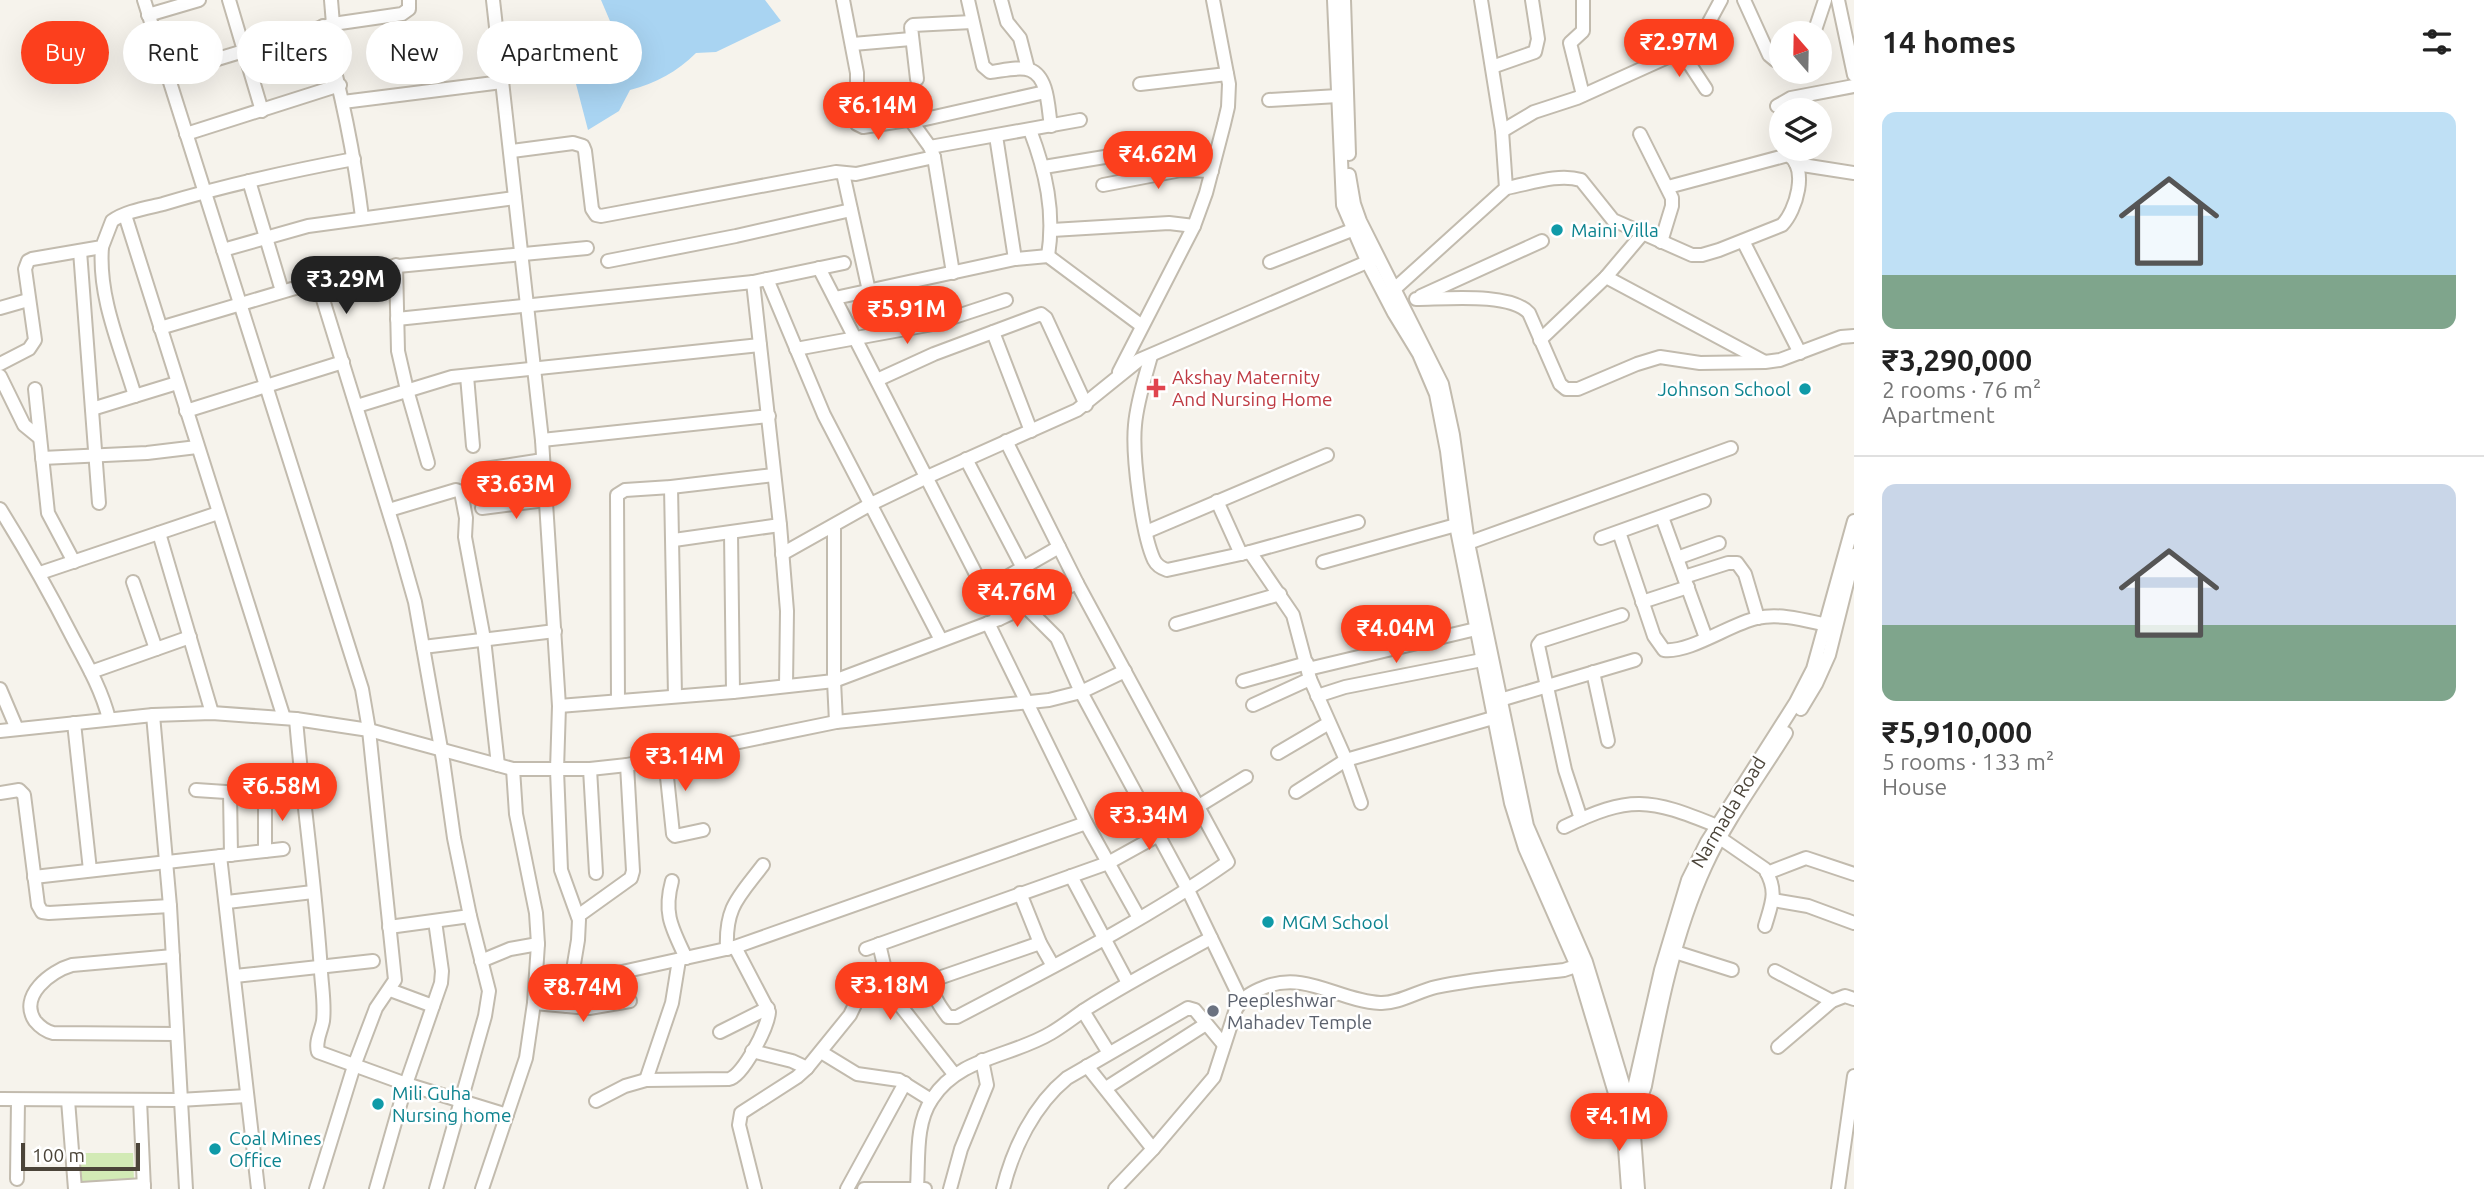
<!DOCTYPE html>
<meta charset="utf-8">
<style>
:root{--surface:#fff;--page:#f2f2f2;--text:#222;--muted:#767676;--line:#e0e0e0;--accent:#fc3f1d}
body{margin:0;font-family:Ubuntu,sans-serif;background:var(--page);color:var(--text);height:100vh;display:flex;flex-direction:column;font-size:26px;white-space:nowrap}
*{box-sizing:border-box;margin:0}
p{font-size:23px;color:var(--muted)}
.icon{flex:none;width:38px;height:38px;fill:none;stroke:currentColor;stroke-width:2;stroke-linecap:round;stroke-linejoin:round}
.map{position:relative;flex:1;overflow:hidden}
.drawer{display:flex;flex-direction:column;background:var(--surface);width:630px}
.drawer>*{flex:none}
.hud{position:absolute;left:21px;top:21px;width:665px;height:63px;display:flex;gap:14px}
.needle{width:46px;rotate:340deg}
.tools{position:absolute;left:1769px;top:21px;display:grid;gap:14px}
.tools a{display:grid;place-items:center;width:63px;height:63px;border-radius:50%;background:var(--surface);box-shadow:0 7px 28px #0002;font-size:35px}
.scale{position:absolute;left:21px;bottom:18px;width:119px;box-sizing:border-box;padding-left:7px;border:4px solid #4b4439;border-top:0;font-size:19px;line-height:24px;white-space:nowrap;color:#4b4439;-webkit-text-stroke:5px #fff;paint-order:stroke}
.price{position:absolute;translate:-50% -60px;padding:0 16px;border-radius:24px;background:var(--accent);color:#fff;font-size:23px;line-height:46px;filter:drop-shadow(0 2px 4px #0008)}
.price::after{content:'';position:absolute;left:50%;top:42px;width:21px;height:16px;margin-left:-10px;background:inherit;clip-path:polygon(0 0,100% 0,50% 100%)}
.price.active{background:#222;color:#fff}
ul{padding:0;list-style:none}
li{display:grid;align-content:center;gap:14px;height:371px;padding:0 28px}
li+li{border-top:2px solid var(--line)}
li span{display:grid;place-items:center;height:217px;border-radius:14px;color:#555}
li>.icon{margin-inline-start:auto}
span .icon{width:126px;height:126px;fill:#fffc;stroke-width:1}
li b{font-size:30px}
h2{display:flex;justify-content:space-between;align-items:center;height:84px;padding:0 28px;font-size:30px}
.chip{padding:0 24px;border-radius:32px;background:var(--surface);box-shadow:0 7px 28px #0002;font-size:24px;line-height:63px}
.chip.active{background:var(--accent);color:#fff}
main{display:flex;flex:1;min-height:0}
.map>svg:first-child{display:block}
.green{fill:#d2eab5}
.water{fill:#a9d4f2}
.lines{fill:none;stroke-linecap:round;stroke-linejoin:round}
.minor-casing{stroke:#c2bbae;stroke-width:16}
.minor{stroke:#fff;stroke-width:12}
.culture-dot{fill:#0f9aa8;stroke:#fff;stroke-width:2.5}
.health-dot{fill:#e0444e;stroke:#fff;stroke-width:2.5}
.worship-dot{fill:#6b7280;stroke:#fff;stroke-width:2.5}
.labels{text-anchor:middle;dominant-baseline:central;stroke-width:5;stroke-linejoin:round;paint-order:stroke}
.culture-label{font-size:19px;fill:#0d838f;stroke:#fff;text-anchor:start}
.health-label{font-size:19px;fill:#be3a42;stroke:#fff;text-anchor:start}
.street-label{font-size:19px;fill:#4b4439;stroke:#fff}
.worship-label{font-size:19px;fill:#5b616d;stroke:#fff;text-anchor:start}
</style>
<main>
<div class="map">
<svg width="1854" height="1189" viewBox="0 0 1854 1189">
<rect width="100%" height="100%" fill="#f6f3ec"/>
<polygon class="green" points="76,1153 133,1153 134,1181 77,1185"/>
<path class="water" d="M601,0H765L781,21L716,52L696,53C677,72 656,83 630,90L619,111L588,130L576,84L610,21Z"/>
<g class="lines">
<g class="minor-casing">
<g id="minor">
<polyline points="144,0 362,689 369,730 395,980 376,1008 354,1066 316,1189"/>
<polyline points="229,0 262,111"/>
<polyline points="331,0 333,24"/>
<polyline points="493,0 542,440 559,706 557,770 561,870 579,920 578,940 567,1006"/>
<polyline points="843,0 857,73 857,124 863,127 907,120 912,122 930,147 934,157 953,273"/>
<path d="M968,0L983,66L990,72C1001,71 1019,66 1030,70C1049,77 1048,110 1051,126"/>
<polyline points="1001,0 1007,22 1020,38 1028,69"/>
<polyline points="1334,0 1343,205 1368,263 1394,313 1419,354 1436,394 1447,451 1456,525 1511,803 1525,848 1577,966 1623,1120 1628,1189"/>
<polyline points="1344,0 1349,154"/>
<polyline points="1744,0 1769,55 1775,60 1782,60"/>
<polyline points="1838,0 1854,75"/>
<polyline points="148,15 199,0"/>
<path d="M323,26C341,90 354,152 362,217"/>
<polyline points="1814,33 1825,0"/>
<polyline points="853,44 911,39"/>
<polyline points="1681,51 1706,89"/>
<polyline points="1492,67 1535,52 1538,39 1532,0"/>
<polyline points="168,74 333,24 402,14 409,9 409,0"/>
<polyline points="917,79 911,27 913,25 972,22"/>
<polyline points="1140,84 1227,74"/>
<polyline points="1583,95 1570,43 1583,31 1583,0"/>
<polyline points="1269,100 1338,96"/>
<polyline points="343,102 502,82"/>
<polyline points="1777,106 1791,98 1854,86"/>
<polyline points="912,122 1045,92"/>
<path d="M1030,130C1046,172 1055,212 1048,256"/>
<polyline points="1502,131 1534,112 1577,98 1681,51 1708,24 1721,0"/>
<polyline points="186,134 340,85"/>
<polyline points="1640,134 1672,198 1672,206 1661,242"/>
<polyline points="996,136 1015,259"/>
<polyline points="930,147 1080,120"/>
<polyline points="512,151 573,143 583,146 585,151 592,209 596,215 601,216 836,172 856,174 934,157"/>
<polyline points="1796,164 1854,173"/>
<polyline points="1044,167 1153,149"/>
<polyline points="843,173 869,291"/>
<polyline points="1349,175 1354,204 1360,221 1442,384 1453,435 1468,543 1527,826 1586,962 1605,1024 1625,1091 1634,1135 1638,1189"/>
<polyline points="249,181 282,291"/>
<polyline points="1103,185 1181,170 1212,171"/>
<path d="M1506,188C1529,184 1558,173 1581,180L1613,220L1692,255H1702L1719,250L1782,225C1796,211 1809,168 1788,155L1668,187"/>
<polyline points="125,215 284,718"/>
<polyline points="1052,230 1169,223 1194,226"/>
<polyline points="1743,241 1800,353"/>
<path d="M102,247C98,298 121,348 135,396"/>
<polyline points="223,250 308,226 515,198"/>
<polyline points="80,251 99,503"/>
<polyline points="608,261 736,236 851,210"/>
<polyline points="1270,262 1352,230"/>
<polyline points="396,265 398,351 407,390 428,463"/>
<polyline points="819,268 999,619"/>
<polyline points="1606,277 1763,361"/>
<polyline points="767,279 824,415 941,640"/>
<polyline points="317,280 398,542 415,602 443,760 454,838 470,916 489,991 485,1016 436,1189"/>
<polyline points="753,282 780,525 787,611 786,686"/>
<polyline points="893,286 907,329"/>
<polyline points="1390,293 1506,188 1502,131 1481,0"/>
<polyline points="1421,296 1542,241"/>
<polyline points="835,298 1015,259 1048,256 1142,326"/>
<path d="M1416,299C1444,299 1510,292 1529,313L1560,384L1566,389H1578L1637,364L1660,357L1700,363L1765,362L1780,360L1841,337L1854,336"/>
<polyline points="0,308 28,300"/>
<polyline points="397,319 753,282 844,263"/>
<polyline points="160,328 356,270 587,248"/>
<polyline points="993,332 1031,431"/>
<polyline points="1540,340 1606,277 1644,232"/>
<polyline points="796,349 933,324 1006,300"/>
<path d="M1151,356C1145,378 1137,401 1135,425C1132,455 1142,534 1154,560C1157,566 1161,568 1167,570L1250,552L1358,522"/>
<path d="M0,364L29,349L35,340L25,269L28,261L32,259L102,247L112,221C126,211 147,208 163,204C226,185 290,171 354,159"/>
<polyline points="1119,372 1194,226 1206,193 1224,124 1228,107 1229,84 1213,0"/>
<polyline points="0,376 24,425 40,438"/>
<polyline points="467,376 473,446"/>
<polyline points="877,380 934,354 1041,314 1046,318 1086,405"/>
<polyline points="35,389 48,513 74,562"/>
<polyline points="357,406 452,377 760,345"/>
<polyline points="92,409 177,383"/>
<polyline points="186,411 343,362"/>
<polyline points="542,440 769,416"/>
<path d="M1006,441L1077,583L1228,862C1143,922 1048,969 957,1017H948C941,1008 929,991 933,980L1040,943"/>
<polyline points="42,458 147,453 197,447"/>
<polyline points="966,459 1023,568"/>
<polyline points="478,470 543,460"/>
<polyline points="671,487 675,696"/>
<polyline points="1217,501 1241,554"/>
<polyline points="482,508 546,500"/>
<path d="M0,509C27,552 51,595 74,640C88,666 102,691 109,719"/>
<polyline points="389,510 456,490 461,492 466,518 465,537 484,639 498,765"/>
<polyline points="1662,517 1706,638"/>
<polyline points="834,526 834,681 836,722"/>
<polyline points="1146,532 1327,455"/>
<path d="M1619,532L1654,636L1664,650C1690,653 1730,624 1757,618C1780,613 1804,620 1827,625"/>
<polyline points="159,533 212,713"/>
<polyline points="731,533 733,692"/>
<polyline points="1601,538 1704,501"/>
<polyline points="674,540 780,525"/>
<polyline points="1468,543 1731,448"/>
<polyline points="1250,552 1293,615 1310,679 1346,760 1361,803"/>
<polyline points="782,554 871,504 927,477 1077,410 1139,360 1374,259"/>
<polyline points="1677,558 1719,543"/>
<polyline points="1323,562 1456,525"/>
<polyline points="40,573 218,513"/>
<polyline points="1684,577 1728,563 1737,563 1745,574 1758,618"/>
<polyline points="133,582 156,649"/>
<polyline points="984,590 1059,547"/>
<polyline points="1642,602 1688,587"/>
<polyline points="1026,607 1057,638 1081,692 1188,890 1241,1000"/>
<polyline points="988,623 1086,823 1139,918"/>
<polyline points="1176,624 1280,594"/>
<polyline points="423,647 555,631"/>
<polyline points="1308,669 1476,629"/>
<polyline points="91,672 190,637"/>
<polyline points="1593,672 1608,741"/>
<polyline points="1243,681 1307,663"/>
<polyline points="0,689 17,729"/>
<polyline points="1317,696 1345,687 1482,660"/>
<polyline points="618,701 617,495 625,490 671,487 774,475"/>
<polyline points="1253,705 1310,679"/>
<polyline points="1498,705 1500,700 1635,660"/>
<polyline points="559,706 733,692 834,681 999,619 1077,583"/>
<polyline points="1801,709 1816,684 1829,655 1854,555"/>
<polyline points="153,715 170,906 186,1189"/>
<path d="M296,719C303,804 316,888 321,972C322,988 325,1005 323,1021C321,1032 315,1041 318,1052L406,1084L507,1115"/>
<polyline points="74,723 90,870"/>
<polyline points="0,731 153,715 212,713 296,719 369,730 513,769 590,769 627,765 836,722 1049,700 1081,692 1125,671"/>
<polyline points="1278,753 1329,723"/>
<polyline points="665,758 673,834 675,836 703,830"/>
<polyline points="590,769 596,873"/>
<polyline points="196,790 302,797"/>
<polyline points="230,792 231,855"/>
<polyline points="1296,792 1346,760 1493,718"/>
<polyline points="0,793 19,790 24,795 38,905 42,912 49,913 170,906"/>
<polyline points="265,795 265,851"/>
<polyline points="1197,807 1246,777"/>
<polyline points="1581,819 1565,770 1538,645 1541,641 1622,615"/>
<path d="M1564,827C1630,795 1649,798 1717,826"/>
<path d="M1720,838L1765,869C1778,892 1772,902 1765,926"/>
<polyline points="220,856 258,1189"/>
<polyline points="1767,873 1806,858 1854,874"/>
<polyline points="1071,876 1128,983"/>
<polyline points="34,877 283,849"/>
<path d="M672,881C663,914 672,928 686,958"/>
<polyline points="1020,893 1040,943 1053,966"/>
<polyline points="1773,900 1808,906 1854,923"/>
<polyline points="227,902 313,892"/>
<polyline points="578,916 631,878 633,871 627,765"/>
<polyline points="389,927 470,916"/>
<polyline points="879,944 889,986 896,1000 954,1074"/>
<path d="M727,949C725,906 739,897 763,865"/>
<polyline points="866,949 1108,863 1200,812"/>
<polyline points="1675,952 1732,970"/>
<path d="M173,956L72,965C51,971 18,996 35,1021C40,1027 45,1031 53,1033L176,1034"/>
<polyline points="481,961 510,949 538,944"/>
<polyline points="1775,971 1832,1001"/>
<polyline points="622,972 735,947 1086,823"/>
<polyline points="235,976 373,961"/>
<polyline points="390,990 433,1006"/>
<polyline points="534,1003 589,1008 630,1001"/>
<polyline points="1083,1011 1109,1053"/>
<polyline points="720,1032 768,1008"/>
<polyline points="1778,1047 1832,1001 1845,996 1854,999"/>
<polyline points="752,1051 792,1061 807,1068"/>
<polyline points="821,1052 857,1074 899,1080 931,1100"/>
<polyline points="1087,1066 1153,1149"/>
<polyline points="646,1080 672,1003 679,960"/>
<polyline points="1106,1088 1206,1024"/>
<polyline points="0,1099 179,1100 247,1096"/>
<polyline points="68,1100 75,1189"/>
<polyline points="140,1100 144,1189"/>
<path d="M596,1101L625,1086L646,1080L729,1079C743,1076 768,1027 769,1012L735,947"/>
<polyline points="1627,1102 1634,1088 1661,970 1688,880 1707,842 1796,702 1813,669 1854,521"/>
<path d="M1627,1116L1641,1097L1645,1086C1659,1012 1674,934 1706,865C1727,819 1759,777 1786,733"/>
<polyline points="17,1179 18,1100"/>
<path d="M917,1187C919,1159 915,1124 932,1099C959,1057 1011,1057 1051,1033C1063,1026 1074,1017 1086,1009C1127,983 1169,961 1211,938"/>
<polyline points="81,1189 144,1185"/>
<polyline points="376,1189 406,1084 441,983 442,971 435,921"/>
<polyline points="482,1189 526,1058 534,1003 538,944 536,913 516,814 513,769"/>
<polyline points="755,1189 739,1125 741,1113 797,1077 807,1068 850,1015 861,992 887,980"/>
<polyline points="847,1189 905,1083"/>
<polyline points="864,1189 925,1189"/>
<polyline points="950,1189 961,1149 987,1085 982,1060"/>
<path d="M1003,1189C1013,1148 1034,1105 1067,1078L1188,1008L1195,1010L1224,1045"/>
<path d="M1115,1189L1153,1149L1214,1077L1236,1009C1243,997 1252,992 1265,987C1306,971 1339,1001 1380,1003C1398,1004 1418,991 1436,987C1478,978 1522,975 1564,970L1582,964"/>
<polyline points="1838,1189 1854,1076"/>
</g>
</g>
<use href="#minor" class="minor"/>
</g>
<g class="culture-dot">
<circle cx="1557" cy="230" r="7"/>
<circle cx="1805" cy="389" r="7"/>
<circle cx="1268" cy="922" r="7"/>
<circle cx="378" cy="1104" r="7"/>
<circle cx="215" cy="1149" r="7"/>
</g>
<path class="health-dot" d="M1152.5 377.5h7v7h7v7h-7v7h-7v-7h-7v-7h7z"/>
<circle class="worship-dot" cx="1213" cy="1011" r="7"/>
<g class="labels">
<g class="culture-label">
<text x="1571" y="230">Maini Villa</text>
<text x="1791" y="389" text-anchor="end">Johnson School</text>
<text x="1282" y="922">MGM School</text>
<text x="392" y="1093">Mili Guha<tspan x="392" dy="22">Nursing home</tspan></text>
<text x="229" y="1138">Coal Mines<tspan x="229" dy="22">Office</tspan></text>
</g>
<g class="health-label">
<text x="1172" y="377">Akshay Maternity<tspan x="1172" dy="22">And Nursing Home</tspan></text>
</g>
<g class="street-label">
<text transform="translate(1728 812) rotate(-59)">Narmada Road</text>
</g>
<g class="worship-label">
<text x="1227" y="1000">Peepleshwar<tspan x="1227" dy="22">Mahadev Temple</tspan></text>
</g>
</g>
</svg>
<div class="tools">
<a><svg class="needle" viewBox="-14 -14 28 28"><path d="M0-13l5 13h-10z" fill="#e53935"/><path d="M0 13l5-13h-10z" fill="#767676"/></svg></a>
<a><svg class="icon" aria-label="layers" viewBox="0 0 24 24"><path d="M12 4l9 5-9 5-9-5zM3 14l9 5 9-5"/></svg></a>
</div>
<div class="scale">100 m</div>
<b class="price" style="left:1679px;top:79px">₹2.97M</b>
<b class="price" style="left:878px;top:142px">₹6.14M</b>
<b class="price" style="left:1158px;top:191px">₹4.62M</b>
<b class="price active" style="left:346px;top:316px">₹3.29M</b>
<b class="price" style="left:907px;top:346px">₹5.91M</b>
<b class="price" style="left:516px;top:521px">₹3.63M</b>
<b class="price" style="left:1017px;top:629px">₹4.76M</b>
<b class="price" style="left:1396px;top:665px">₹4.04M</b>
<b class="price" style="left:685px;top:793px">₹3.14M</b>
<b class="price" style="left:282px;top:823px">₹6.58M</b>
<b class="price" style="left:1149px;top:852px">₹3.34M</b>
<b class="price" style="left:890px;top:1022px">₹3.18M</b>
<b class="price" style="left:583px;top:1024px">₹8.74M</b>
<b class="price" style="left:1619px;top:1153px">₹4.1M</b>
<div class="hud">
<a class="chip active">Buy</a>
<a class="chip">Rent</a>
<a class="chip">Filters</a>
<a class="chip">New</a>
<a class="chip">Apartment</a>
</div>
</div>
<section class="drawer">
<h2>14 homes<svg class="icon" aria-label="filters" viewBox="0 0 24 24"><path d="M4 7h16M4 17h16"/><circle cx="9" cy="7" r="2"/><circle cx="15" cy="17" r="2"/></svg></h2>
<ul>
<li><span style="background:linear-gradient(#bfe0f5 75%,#7fa58c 0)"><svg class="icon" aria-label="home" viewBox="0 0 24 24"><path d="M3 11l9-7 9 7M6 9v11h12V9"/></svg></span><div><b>₹3,290,000</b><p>2 rooms · 76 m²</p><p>Apartment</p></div></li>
<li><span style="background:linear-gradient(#c9d6e8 65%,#7fa58c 0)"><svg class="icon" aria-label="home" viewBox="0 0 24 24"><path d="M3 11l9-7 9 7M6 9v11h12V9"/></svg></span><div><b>₹5,910,000</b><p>5 rooms · 133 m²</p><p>House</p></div></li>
</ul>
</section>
</main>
